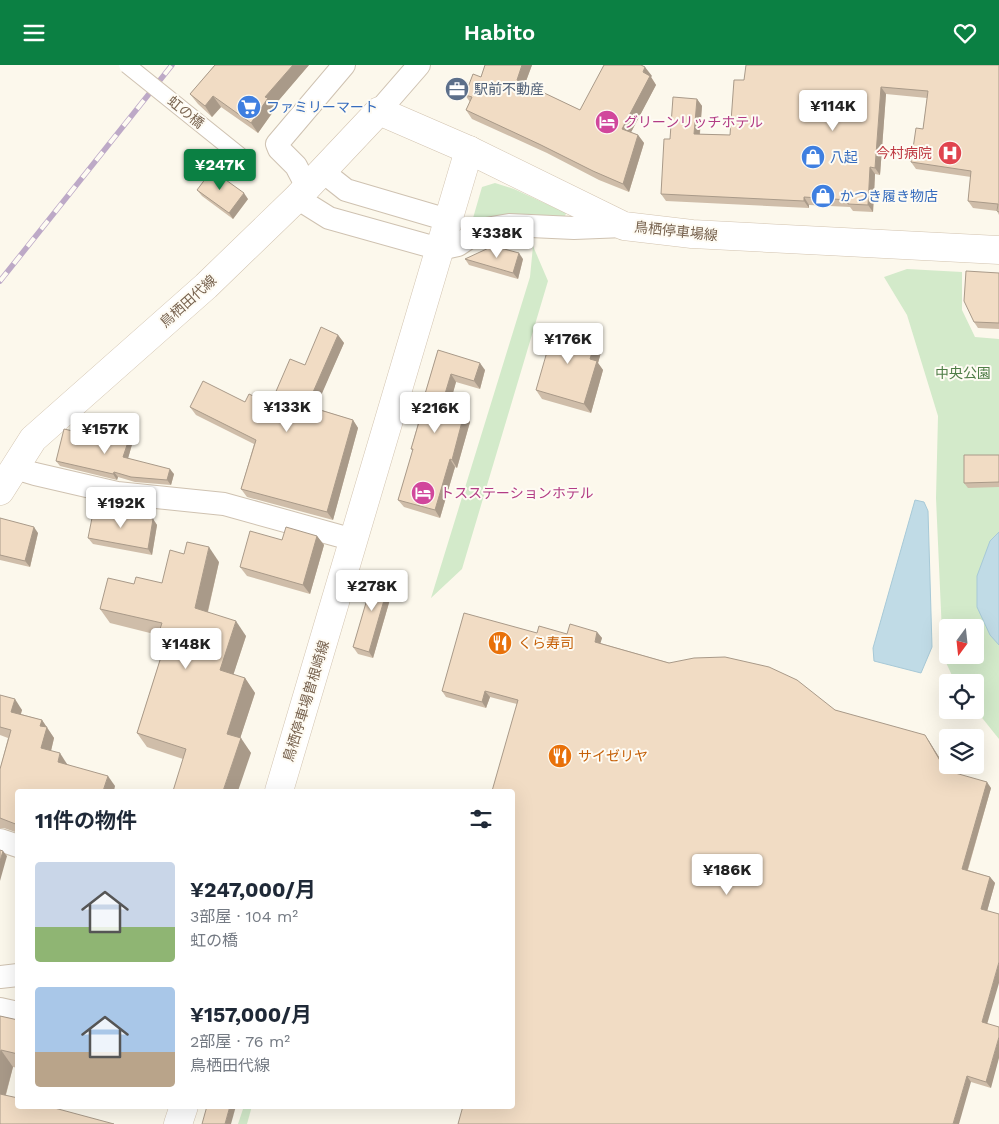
<!DOCTYPE html>
<html lang="ja">
<meta charset="utf-8">
<style>
:root{--surface:#fff;--page:#f2f2f3;--text:#1f2937;--muted:#747a83;--accent:#0b8043}
body{margin:0;font-family:"Work Sans","Noto Sans JP",sans-serif;background:var(--page);color:var(--text);height:100vh;display:flex;flex-direction:column;font-size:19px;white-space:nowrap}
*{box-sizing:border-box;margin:0}
p{font-size:16px;color:var(--muted)}
.icon{flex:none;width:28px;height:28px;fill:none;stroke:currentColor;stroke-width:2;stroke-linecap:round;stroke-linejoin:round}
.map{position:relative;flex:1;overflow:hidden}
.drawer{position:absolute;left:15px;top:724px;width:500px;height:320px;display:flex;flex-direction:column;background:var(--surface);border-radius:5px;box-shadow:0 5px 20px #0002}
.drawer>*{flex:none}
.needle{width:32px;rotate:195deg}
.tools{position:absolute;left:939px;top:554px;display:grid;gap:10px}
.tools a{display:grid;place-items:center;width:45px;height:45px;border-radius:5px;background:var(--surface);box-shadow:0 5px 20px #0002;font-size:25px}
.price{position:absolute;translate:-50% -42px;padding:0 11px;border-radius:5px;background:#fff;color:#222;font-size:16px;line-height:32px;filter:drop-shadow(0 1px 2px #0008)}
.price::after{content:'';position:absolute;left:50%;top:30px;width:15px;height:11px;margin-left:-8px;background:inherit;clip-path:polygon(0 0,100% 0,50% 100%)}
.price.current{background:var(--accent);color:#fff}
ul{padding:0;list-style:none}
li{display:flex;align-items:center;gap:15px;height:125px;padding:0 20px}
li span{display:grid;place-items:center;flex:none;width:140px;height:100px;border-radius:5px;color:#555}
li>.icon{margin-inline-start:auto}
span .icon{width:60px;height:60px;fill:#fffc;stroke-width:1}
li b{font-size:21px}
h2{display:flex;justify-content:space-between;align-items:center;height:60px;padding:0 20px;font-size:21px}
header{display:flex;justify-content:space-between;align-items:center;height:65px;padding:0 20px;background:var(--accent);color:#fff;font-size:22px;font-weight:600}
.map>svg:first-child{display:block}
.green{fill:#d3eaca;fill-rule:evenodd}
.water{fill:#c0dbe6;stroke:#a7c9d7}
.lines{fill:none;stroke-linecap:round;stroke-linejoin:round}
.minor-casing{stroke:#cfc2b1;stroke-width:24}
.secondary-casing{stroke:#d2c3af;stroke-width:29}
.minor{stroke:#fff;stroke-width:22}
.secondary{stroke:#fff;stroke-width:28}
.rail-casing{stroke:#bda9c7;stroke-width:5.5}
.rail{stroke:#fefbf3;stroke-width:4;stroke-dasharray:11;stroke-linecap:butt}
.pedestrian-bridge-casing{stroke:#cfc2b1;stroke-width:18;stroke-linecap:butt}
.pedestrian-bridge{stroke:#fff;stroke-width:16}
.wall{fill:#cfbda9}
.shaded-wall{fill:#a99a89}
.building{fill:#f1dcc4;stroke:#a99a89}
.labels{text-anchor:middle;dominant-baseline:central;stroke-width:4;stroke-linejoin:round;paint-order:stroke}
.service-label{font-size:14px;fill:#4e5e75;stroke:#fefbf3;text-anchor:start}
.shop-label{font-size:14px;fill:#366cbe;stroke:#fefbf3;text-anchor:start}
.street-label{font-size:14px;fill:#78634f;stroke:#fefbf3}
.hotel-label{font-size:14px;fill:#b23c85;stroke:#fefbf3;text-anchor:start}
.health-label{font-size:14px;fill:#be3a42;stroke:#fefbf3;text-anchor:end}
.park-label{font-size:14px;fill:#4f7d47;stroke:#fefbf3}
.food-label{font-size:14px;fill:#c56008;stroke:#fefbf3;text-anchor:start}
</style>
<header><svg class="icon" aria-label="menu" viewBox="0 0 24 24"><path d="M4 6h16M4 12h16M4 18h16"/></svg>Habito<svg class="icon" aria-label="heart" viewBox="0 0 24 24"><path d="M12 20l-8-8c-3-5 5-10 8-4 3-6 11-1 8 4z"/></svg></header>
<div class="map">
<svg width="999" height="1059" viewBox="0 0 999 1059">
<rect width="100%" height="100%" fill="#fcf8ec"/>
<g class="green">
<polygon points="495,118 514,124 566,148 564,155 471,160 482,122"/>
<polygon points="533,181 548,216 462,504 431,533 530,212"/>
<path d="M907,204L962,207V245L975,272L999,274V674L975,644V618L955,617L943,591L936,433L938,351L907,250L884,212ZM948,562H975V590H948Z"/>
<polygon points="244,1041 252,1041 247,1059 238,1059"/>
</g>
<g class="water">
<polygon points="915,435 924,437 928,446 932,582 921,608 874,596 873,583"/>
<polygon points="999,467 999,580 990,570 977,542 977,511 990,476"/>
</g>
<g class="lines">
<g class="minor-casing">
<g id="minor">
<polyline points="379,46 419,0"/>
<polyline points="322,106 346,125 448,155"/>
<polyline points="307,122 296,101 279,84 277,79 344,0"/>
<polyline points="297,133 329,153 440,184 458,180 480,165 509,160 574,163 624,161"/>
<polyline points="15,403 35,409 117,428 224,439 354,475"/>
<polyline points="0,775 18,781"/>
<polyline points="0,912 18,910"/>
<polyline points="0,944 18,948"/>
</g>
</g>
<g class="secondary-casing">
<g id="secondary">
<polyline points="0,426 33,374 206,221 297,133 379,46 469,85 624,161 692,169 999,185"/>
<polyline points="279,726 469,85"/>
<polyline points="178,1059 184,1041"/>
</g>
</g>
<use href="#minor" class="minor"/>
<use href="#secondary" class="secondary"/>
<g class="rail-casing">
<polyline id="rail" points="0,216 172,0"/>
</g>
<use href="#rail" class="rail"/>
<g class="pedestrian-bridge-casing">
<polyline id="pedestrian-bridge" points="127,0 244,94"/>
</g>
<use href="#pedestrian-bridge" class="pedestrian-bridge"/>
</g>
<g class="wall">
<polygon points="215,0 309,0 273,42 275,44 258,68 221,42 212,52 198,39 190,29"/>
<polygon points="485,0 532,0 525,19 580,45 652,11 651,12 656,20 631,67 638,70 644,78 629,127 599,115 547,88 472,54 466,45 470,37 465,30 481,12"/>
<polygon points="999,0 999,150 997,146 973,143 968,136 971,112 916,104 911,97 923,64 927,33 886,29 880,110 875,109 873,147 853,146 850,142 809,140 809,143 666,136 661,129 670,74 697,34 702,41 700,69 730,70 744,15"/>
<polygon points="197,125 248,134 233,154 202,131"/>
<polygon points="465,194 523,194 518,214 469,200"/>
<polygon points="999,208 999,264 978,263 974,257"/>
<polygon points="338,270 344,278 315,343 353,355 358,363 333,455 247,432 241,424 254,379 196,350 190,342 245,337 268,338 305,300"/>
<polygon points="597,271 603,280 598,298 603,305 591,348 542,334 536,325"/>
<polygon points="438,285 485,305 480,324 456,317 448,344 464,349 470,357 457,403 455,402 440,453 404,442 398,435 413,386 411,384 418,358 417,356"/>
<polygon points="104,373 133,376 128,393 174,409 171,420 135,417 118,412 117,415 60,401 56,396"/>
<polygon points="999,390 999,422 968,423 964,418"/>
<polygon points="0,453 38,468 30,502 0,495"/>
<polygon points="153,454 157,460 152,490 93,479 88,473"/>
<polygon points="317,471 324,480 310,529 247,511 240,502"/>
<polygon points="219,497 208,547 246,571 233,610 245,613 255,628 240,673 251,688 183,694 147,682 137,668 165,579 158,570 110,558 100,544 134,519 162,518"/>
<polygon points="391,511 395,517 373,593 358,589 353,582"/>
<polygon points="597,567 602,573 600,578 835,645 929,676 947,705 991,723 968,805 990,812 995,818 987,846 987,959 991,1023 971,1017 512,1041 517,639 490,632 486,643 446,632 442,626 537,568 567,569"/>
<polygon points="0,630 22,645 21,649 42,655 54,673 51,686 67,699 115,721 18,726 18,768 4,763 0,763 0,704 8,673 0,670"/>
<polygon points="0,951 18,955 18,1003 13,1002 6,1030 0,1059"/>
</g>
<g class="shaded-wall">
<polygon points="293,0 309,0 273,42 275,44 258,68 251,58 265,32"/>
<polygon points="522,0 532,0 523,24 517,15"/>
<polygon points="645,2 652,11 651,12 656,20 628,73 622,64"/>
<polygon points="881,22 886,29 880,110 875,103"/>
<polygon points="213,31 221,42 212,52 205,41"/>
<polygon points="697,34 702,41 699,76 694,69"/>
<polygon points="638,70 644,78 629,127 623,119"/>
<polygon points="870,102 875,109 873,147 868,140"/>
<polygon points="244,128 248,134 233,154 229,148"/>
<polygon points="804,132 809,140 809,143 804,136"/>
<polygon points="519,188 523,194 518,214 513,208"/>
<polygon points="338,270 344,278 313,349 307,341"/>
<polygon points="597,271 603,280 598,298 603,305 591,348 584,339 590,294"/>
<polygon points="480,298 485,305 480,324 474,316"/>
<polygon points="451,309 456,317 447,350 441,342"/>
<polygon points="464,349 470,357 457,403 452,395"/>
<polygon points="353,355 358,363 333,455 327,447"/>
<polygon points="130,371 133,376 127,397 123,392"/>
<polygon points="450,394 455,402 440,453 435,445"/>
<polygon points="170,404 174,409 171,420 167,415"/>
<polygon points="114,407 118,412 117,415 113,409"/>
<polygon points="153,454 157,460 152,490 148,484"/>
<polygon points="34,462 38,468 30,502 25,496"/>
<polygon points="317,471 324,480 310,529 303,520"/>
<polygon points="209,482 219,497 205,558 195,543"/>
<polygon points="391,511 395,517 373,593 369,587"/>
<polygon points="236,556 246,571 230,620 220,605"/>
<polygon points="597,567 602,573 599,583 595,577"/>
<polygon points="245,613 255,628 237,683 227,669"/>
<polygon points="485,626 490,632 486,643 482,637"/>
<polygon points="15,634 22,645 18,657 11,647"/>
<polygon points="42,655 54,673 49,694 41,683 40,661"/>
<polygon points="925,670 929,676 947,705 941,704"/>
<polygon points="241,673 251,688 238,726 223,726"/>
<polygon points="60,688 67,699 65,707 58,697"/>
<polygon points="108,711 115,721 114,726 103,726"/>
<polygon points="987,717 991,723 966,810 962,804"/>
<polygon points="3,786 7,791 0,816 0,796"/>
<polygon points="990,812 995,818 986,850 981,844"/>
<polygon points="999,897 999,918 986,963 982,957"/>
<polygon points="999,972 999,993 991,1023 986,1017"/>
<polygon points="1,985 13,1002 2,1043 0,1040 0,989"/>
<polygon points="967,1011 971,1017 959,1059 953,1059"/>
<polygon points="230,1041 236,1041 231,1059 225,1059"/>
</g>
<g class="building">
<polygon points="215,0 293,0 265,32 268,33 251,58 213,31 205,41 190,29"/>
<polygon points="485,0 522,0 517,15 580,45 604,0 641,0 645,2 643,7 650,11 622,64 638,70 623,119 593,106 541,80 466,45 472,32 465,30 473,9 481,12"/>
<polygon points="746,0 999,0 999,147 997,146 998,139 968,136 971,106 911,97 916,63 923,64 928,26 881,22 875,103 870,102 868,140 848,139 848,135 804,132 804,136 661,129 664,74 670,74 673,32 697,34 694,69 730,70 734,15 744,15"/>
<polygon points="212,105 244,128 229,148 197,125"/>
<polygon points="493,181 519,188 513,208 465,194"/>
<polygon points="966,206 999,208 999,258 974,257 964,236"/>
<polygon points="555,259 597,271 590,294 597,296 584,339 536,325"/>
<polygon points="321,262 338,270 307,341 353,355 327,447 241,424 256,375 190,342 203,316 245,337 249,329 268,338 271,329 274,331 290,294 305,300"/>
<polygon points="438,285 480,298 474,316 451,309 441,342 464,349 452,395 450,394 435,445 398,435 413,384 411,384 419,357 417,356"/>
<polygon points="64,364 104,373 107,364 130,371 123,392 170,404 167,415 131,412 114,407 113,409 56,396"/>
<polygon points="964,390 999,390 999,417 964,418"/>
<polygon points="94,443 153,454 148,484 88,473"/>
<polygon points="0,453 34,462 25,496 0,490"/>
<polygon points="286,462 317,471 303,520 240,502 250,466 282,475"/>
<polygon points="187,477 209,482 195,543 236,556 220,605 245,613 227,669 241,673 223,726 173,726 186,684 137,668 167,573 158,570 162,558 100,544 108,513 134,519 136,512 162,518 170,485 184,489"/>
<polygon points="375,507 391,511 369,587 353,582"/>
<polygon points="464,548 537,568 539,561 567,569 570,559 597,567 595,577 669,598 694,593 725,592 769,602 797,615 835,645 925,670 942,699 941,704 987,717 962,804 990,812 981,844 999,849 999,897 982,957 999,962 999,972 986,1017 967,1011 953,1059 458,1059 463,1041 512,1041 512,726 492,726 518,635 485,626 482,637 442,626"/>
<polygon points="0,630 15,634 11,647 42,655 40,661 47,662 41,683 60,688 58,697 108,711 103,726 18,726 18,760 0,753 0,704 11,665 0,662"/>
<polygon points="0,785 3,786 0,796"/>
<polygon points="0,951 18,955 18,989 1,985 0,989"/>
<polygon points="0,1029 18,1033 18,1041 47,1041 114,1059 0,1059"/>
<polygon points="207,1041 230,1041 225,1059 202,1059"/>
</g>
<defs>
<g id="office-disc" transform="scale(1.25)"><circle r="9.5" fill="#5c6f8a" stroke="#fefbf3"/><path d="M-6-3h4V-5.5h4V-3h4V5H-6ZM-1-4.5V-3h2v-1.5ZM-6 0V1H6V0Z" fill="#fff"/></g>
<g id="supermarket-disc" transform="scale(1.25)"><circle r="9.5" fill="#3f7fe0" stroke="#fefbf3"/><path d="M-6-5.5h2.5l.6 2H6L4.5 2H-2.5L-4.4-4H-6ZM-1.5 3.2a1.3 1.3 0 1 0 .1 0ZM3 3.2a1.3 1.3 0 1 0 .1 0Z" fill="#fff"/></g>
<g id="hotel-disc" transform="scale(1.25)"><circle r="9.5" fill="#d1479c" stroke="#fefbf3"/><path d="M-6-4.5h1.5V1H6V5H4.5V3h-9V5H-6ZM-4 0a1.8 1.8 0 1 1 3.6 0ZM.5 0V-2.5h3Q6-2.5 6 0Z" fill="#fff"/></g>
<g id="hospital-disc" transform="scale(1.25)"><circle r="9.5" fill="#e0444e" stroke="#fefbf3"/><path d="M-5-5h3v3.5h4V-5h3V5h-3V1.5h-4V5h-3Z" fill="#fff"/></g>
<g id="shop-disc" transform="scale(1.25)"><circle r="9.5" fill="#3f7fe0" stroke="#fefbf3"/><path d="M-5-2.5h2.3a2.7 3.5 0 0 1 5.4 0H5L5.5 6h-11ZM-1.5-2.5h3a1.5 2.3 0 0 0-3 0Z" fill="#fff"/></g>
<g id="restaurant-disc" transform="scale(1.25)"><circle r="9.5" fill="#e8710a" stroke="#fefbf3"/><path d="M-5-6h1v4h1v-4h1v4h1v-4h1v5L-1.5 .5V6h-2V.5L-5-1ZM5-6V6H3V1.5H1.5Q1.5-4 5-6Z" fill="#fff"/></g>
</defs>
<g fill-rule="evenodd">
<use href="#office-disc" x="457" y="24"/>
<use href="#supermarket-disc" x="249" y="42"/>
<use href="#hotel-disc" x="607" y="57"/>
<use href="#hospital-disc" x="950" y="88"/>
<use href="#shop-disc" x="813" y="92"/>
<use href="#shop-disc" x="823" y="131"/>
<use href="#hotel-disc" x="423" y="428"/>
<use href="#restaurant-disc" x="500" y="578"/>
<use href="#restaurant-disc" x="560" y="691"/>
</g>
<g class="labels">
<g class="service-label">
<text x="474" y="24">駅前不動産</text>
</g>
<g class="shop-label">
<text x="266" y="42">ファミリーマート</text>
<text x="830" y="92">八起</text>
<text x="840" y="131">かつき履き物店</text>
</g>
<g class="street-label">
<text transform="translate(186 47) rotate(39)">虹の橋</text>
<text transform="translate(676 166) rotate(6)">鳥栖停車場線</text>
<text transform="translate(188 236) rotate(-42)">鳥栖田代線</text>
<text transform="translate(306 636) rotate(-73)">鳥栖停車場曽根崎線</text>
</g>
<g class="hotel-label">
<text x="624" y="57">グリーンリッチホテル</text>
<text x="440" y="428">トスステーションホテル</text>
</g>
<g class="health-label">
<text x="932" y="88">今村病院</text>
</g>
<g class="park-label">
<text x="963" y="308">中央公園</text>
</g>
<g class="food-label">
<text x="518" y="578">くら寿司</text>
<text x="578" y="691">サイゼリヤ</text>
</g>
</g>
</svg>
<div class="tools">
<a><svg class="needle" viewBox="-14 -14 28 28"><path d="M0-13l5 13h-10z" fill="#e53935"/><path d="M0 13l5-13h-10z" fill="#747a83"/></svg></a>
<a><svg class="icon" aria-label="locate" viewBox="0 0 24 24"><circle cx="12" cy="12" r="6"/><path d="M12 2v4M12 18v4M2 12h4M18 12h4"/></svg></a>
<a><svg class="icon" aria-label="layers" viewBox="0 0 24 24"><path d="M12 4l9 5-9 5-9-5zM3 14l9 5 9-5"/></svg></a>
</div>
<b class="price" style="left:833px;top:67px">¥114K</b>
<b class="price current" style="left:220px;top:126px">¥247K</b>
<b class="price" style="left:497px;top:194px">¥338K</b>
<b class="price" style="left:568px;top:300px">¥176K</b>
<b class="price" style="left:287px;top:368px">¥133K</b>
<b class="price" style="left:435px;top:369px">¥216K</b>
<b class="price" style="left:105px;top:390px">¥157K</b>
<b class="price" style="left:121px;top:464px">¥192K</b>
<b class="price" style="left:372px;top:547px">¥278K</b>
<b class="price" style="left:186px;top:605px">¥148K</b>
<b class="price" style="left:727px;top:831px">¥186K</b>
<section class="drawer">
<h2>11件の物件<svg class="icon" aria-label="filters" viewBox="0 0 24 24"><path d="M4 7h16M4 17h16"/><circle cx="9" cy="7" r="2"/><circle cx="15" cy="17" r="2"/></svg></h2>
<ul>
<li><span style="background:linear-gradient(#c9d6e8 65%,#8fb573 0)"><svg class="icon" aria-label="home" viewBox="0 0 24 24"><path d="M3 11l9-7 9 7M6 9v11h12V9"/></svg></span><div><b>¥247,000/月</b><p>3部屋 · 104 m²</p><p>虹の橋</p></div></li>
<li><span style="background:linear-gradient(#a9c7e8 65%,#b9a48a 0)"><svg class="icon" aria-label="home" viewBox="0 0 24 24"><path d="M3 11l9-7 9 7M6 9v11h12V9"/></svg></span><div><b>¥157,000/月</b><p>2部屋 · 76 m²</p><p>鳥栖田代線</p></div></li>
</ul>
</section>
</div>
